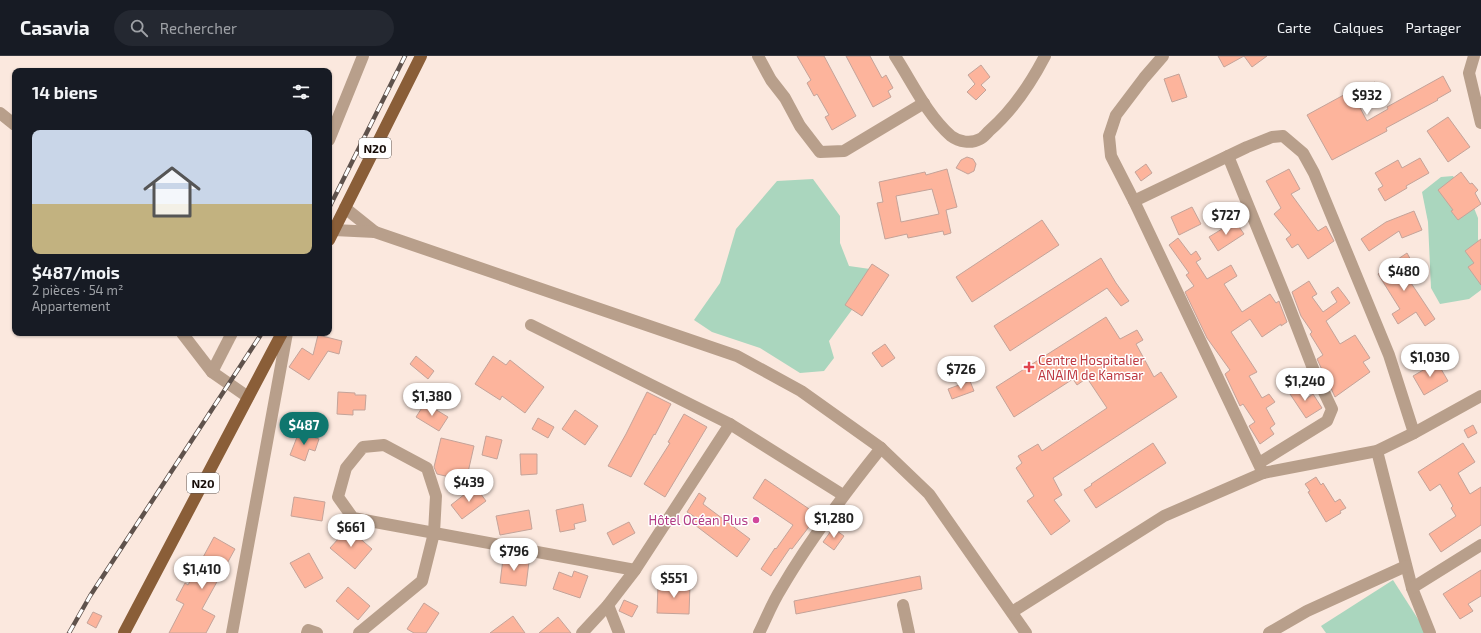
<!DOCTYPE html>
<html lang="fr">
<meta charset="utf-8">
<style>
:root{--surface:#171b24;--page:#242831;--text:#f1f3f6;--muted:#9ea1a6;--line:#363941;--accent:#0f766e}
body{margin:0;font-family:"Exo 2",sans-serif;background:var(--page);color:var(--text);height:100vh;display:flex;flex-direction:column;font-size:15px;white-space:nowrap}
*{box-sizing:border-box;margin:0}
p{font-size:13px;color:var(--muted)}
.icon{flex:none;width:22px;height:22px;fill:none;stroke:currentColor;stroke-width:2;stroke-linecap:round;stroke-linejoin:round}
.map{position:relative;flex:1;overflow:hidden}
.details{position:absolute;left:12px;top:12px;width:320px;height:268px;display:flex;flex-direction:column;background:var(--surface);border-radius:8px;box-shadow:0 1px 3px #0004}
.details>*{flex:none}
.price{position:absolute;translate:-50% -34px;padding:0 9px;border-radius:14px;background:#fff;color:#222;font-size:13px;line-height:26px;filter:drop-shadow(0 1px 2px #0008)}
.price::after{content:'';position:absolute;left:50%;top:24px;width:12px;height:9px;margin-left:-6px;background:inherit;clip-path:polygon(0 0,100% 0,50% 100%)}
.price.on{background:var(--accent);color:#fff}
ul{padding:0;list-style:none}
li{display:grid;align-content:center;gap:8px;height:212px;padding:0 20px}
li+li{border-top:1px solid var(--line)}
li span{display:grid;place-items:center;height:124px;border-radius:8px;color:#555}
li>.icon{margin-inline-start:auto}
span .icon{width:72px;height:72px;fill:#fffc;stroke-width:1}
li b{font-size:17px}
h2{display:flex;justify-content:space-between;align-items:center;height:48px;padding:0 20px;font-size:17px}
header{display:flex;align-items:center;gap:24px;box-sizing:border-box;height:56px;padding:0 20px;background:var(--surface);border-bottom:1px solid var(--line)}
header strong{font-size:19px}
nav{display:flex;gap:22px;margin-inline-start:auto;font-size:14px}
.search{width:280px;height:36px;background:var(--page);display:flex;align-items:center;gap:10px;box-sizing:border-box;padding:0 14px;border-radius:22px;color:var(--muted);font-size:15px}
.map>svg:first-child{display:block}
.green{fill:#aad6be}
.building{fill:#fdb49c;stroke:#c4a399;fill-rule:evenodd}
.lines{fill:none;stroke-linecap:round;stroke-linejoin:round}
.minor{stroke:#b89f8b;stroke-width:12}
.major{stroke:#8a5e38;stroke-width:12}
.rail-casing{stroke:#5f524c;stroke-width:4.5}
.rail{stroke:#fff;stroke-width:3;stroke-dasharray:9;stroke-linecap:butt}
.health-dot{fill:#e0444e;stroke:#fff;stroke-width:1.5}
.hotel-dot{fill:#d1479c;stroke:#fff;stroke-width:1.5}
.labels{text-anchor:middle;dominant-baseline:central;stroke-width:3;stroke-linejoin:round;paint-order:stroke}
.shield{fill:#fff;stroke:#5c5551;stroke-width:1}
.shield-label{font-size:12px;font-weight:bold;fill:#160c07}
.health-label{font-size:13px;fill:#be3a42;stroke:#fff;text-anchor:start}
.hotel-label{font-size:13px;fill:#b23c85;stroke:#fff;text-anchor:end}
</style>
<header>
<strong>Casavia</strong>
<div class="search"><svg class="icon" aria-label="search" viewBox="0 0 24 24"><circle cx="10" cy="10" r="6"/><path d="M15 15l6 6"/></svg>Rechercher</div>
<nav><a>Carte</a><a>Calques</a><a>Partager</a></nav>
</header>
<div class="map">
<svg width="1481" height="577" viewBox="0 0 1481 577">
<rect width="100%" height="100%" fill="#fbe8de"/>
<g class="green">
<polygon points="1453,120 1474,152 1478,162 1478,183 1481,194 1481,234 1469,243 1440,248 1431,232 1428,166 1422,136 1441,121"/>
<polygon points="813,123 840,160 840,187 849,210 870,213 873,225 829,285 834,302 824,315 800,317 760,292 712,276 694,264 720,227 736,173 777,125"/>
<polygon points="1393,524 1427,577 1326,577 1321,570"/>
</g>
<g class="building">
<polygon points="797,0 824,0 856,60 832,74 825,61 829,59 817,38 814,40 807,27 811,24"/>
<polygon points="846,0 870,0 882,22 886,19 893,32 888,35 891,41 873,51"/>
<polygon points="1218,0 1267,0 1252,11 1244,0 1224,11"/>
<polygon points="981,9 990,21 981,29 986,34 976,44 967,36 975,28 968,19"/>
<polygon points="1179,18 1187,41 1172,46 1164,23"/>
<polygon points="1443,20 1451,35 1437,43 1438,44 1386,72 1387,75 1332,104 1307,59 1351,35 1352,38 1375,26 1381,36 1358,48 1367,65 1388,53 1387,51"/>
<polygon points="1448,61 1470,91 1448,106 1427,75"/>
<polygon points="967,101 973,103 976,108 974,115 968,118 956,112 961,104"/>
<polygon points="1420,102 1429,117 1406,130 1407,132 1385,145 1378,133 1383,130 1375,117 1398,104 1402,112"/>
<polygon points="1146,108 1152,117 1141,125 1135,116"/>
<path d="M947,113L957,151L946,154L951,177L944,179L943,175L908,182L907,178L885,183L877,147L883,146L879,126L925,116L926,119ZM932,133L939,158L901,166L896,140Z"/>
<polygon points="1289,113 1300,133 1291,138 1318,175 1326,170 1334,185 1308,203 1298,188 1292,192 1286,183 1291,179 1274,158 1281,152 1266,125"/>
<polygon points="1461,116 1470,128 1472,127 1478,134 1475,137 1481,148 1458,164 1451,155 1453,154 1438,134"/>
<polygon points="1192,151 1201,168 1179,179 1171,161"/>
<polygon points="1414,155 1422,174 1402,182 1399,175 1369,195 1361,183 1386,166"/>
<polygon points="1042,164 1059,189 972,246 956,221"/>
<polygon points="1235,165 1244,178 1218,195 1209,181"/>
<polygon points="1178,182 1191,199 1196,195 1201,203 1196,206 1207,223 1231,209 1237,220 1224,228 1242,256 1270,238 1276,247 1279,245 1280,248 1287,266 1281,270 1281,268 1262,281 1250,263 1231,276 1257,316 1249,320 1262,342 1269,338 1275,346 1266,352 1275,368 1270,372 1274,378 1260,388 1249,370 1255,366 1243,348 1240,350 1225,318 1230,314 1207,282 1185,236 1194,230 1186,219 1189,217 1169,189"/>
<polygon points="1481,183 1481,229 1468,211 1474,207 1465,195"/>
<polygon points="1407,197 1413,208 1403,214 1406,218 1405,218 1435,263 1425,270 1416,256 1398,268 1392,258 1400,253 1378,218 1389,209"/>
<polygon points="1101,202 1116,227 1129,245 1121,250 1107,232 1010,295 994,270"/>
<polygon points="872,208 889,219 862,260 845,249"/>
<polygon points="1309,225 1317,238 1312,241 1323,256 1337,246 1331,236 1338,231 1345,240 1350,247 1326,265 1340,288 1355,279 1370,302 1363,306 1370,316 1335,341 1330,330 1331,329 1324,318 1317,303 1323,299 1310,278 1312,276 1301,260 1292,236"/>
<polygon points="1106,261 1120,283 1137,274 1143,284 1136,288 1154,321 1161,316 1177,341 1053,422 1062,439 1054,444 1070,465 1051,479 1027,445 1034,440 1016,412 1022,407 1018,400 1038,388 1042,395 1107,352 1087,322 1077,329 1073,323 1014,361 996,331"/>
<polygon points="318,279 342,285 339,298 328,295 309,324 289,311 302,292 313,299"/>
<polygon points="885,288 895,302 882,311 872,297"/>
<polygon points="416,300 434,315 428,323 410,308"/>
<polygon points="493,300 506,309 510,304 544,331 525,357 502,340 500,344 475,328"/>
<polygon points="1437,306 1448,325 1424,339 1413,320"/>
<polygon points="970,325 974,335 952,343 948,333"/>
<polygon points="1298,329 1306,343 1313,338 1322,352 1306,362 1288,335"/>
<polygon points="338,336 355,337 355,339 366,339 365,354 353,354 353,359 337,358"/>
<polygon points="647,336 671,348 655,379 654,378 631,421 608,410 626,378"/>
<polygon points="425,347 448,361 439,375 416,361"/>
<polygon points="575,354 598,370 585,389 562,373"/>
<polygon points="684,358 707,371 665,441 644,428 670,387 668,386"/>
<polygon points="538,362 554,371 548,382 532,373"/>
<polygon points="1473,369 1477,377 1468,382 1464,374"/>
<polygon points="299,376 319,383 315,395 309,393 305,405 290,399"/>
<polygon points="486,380 502,384 497,403 482,399"/>
<polygon points="441,382 474,390 466,425 437,418 434,411"/>
<polygon points="1153,387 1166,407 1096,452 1084,434 1092,429 1091,428"/>
<polygon points="1463,387 1475,406 1458,417 1470,438 1481,431 1481,469 1441,496 1429,478 1456,460 1451,452 1453,450 1440,428 1430,435 1418,416"/>
<polygon points="520,398 537,398 537,418 521,419"/>
<polygon points="1316,421 1321,429 1323,427 1335,446 1340,443 1346,452 1340,455 1341,457 1326,466 1308,436 1310,435 1305,428"/>
<polygon points="765,423 818,459 792,493 790,492 771,520 761,513 775,492 776,493 793,469 753,442"/>
<polygon points="475,430 486,445 462,463 451,449"/>
<polygon points="699,437 706,442 703,448 750,483 737,501 691,466 695,461 687,456"/>
<polygon points="294,441 325,446 322,465 291,460"/>
<polygon points="583,448 586,465 574,468 575,473 560,476 556,454"/>
<polygon points="529,454 532,473 500,479 496,460"/>
<polygon points="629,466 635,477 613,489 607,477"/>
<polygon points="348,472 372,493 355,513 330,492"/>
<polygon points="833,472 844,480 834,494 823,486"/>
<polygon points="214,481 235,493 202,553 215,560 206,577 169,577 184,548 176,544 185,527 188,529"/>
<polygon points="309,497 323,522 305,532 290,507"/>
<polygon points="503,503 529,506 526,530 500,527"/>
<polygon points="1481,514 1481,540 1468,548 1473,555 1460,563 1443,538"/>
<polygon points="574,515 588,520 580,542 553,533 559,516 572,521"/>
<polygon points="920,520 922,533 796,558 794,545"/>
<polygon points="658,528 690,529 689,558 657,557"/>
<polygon points="348,531 370,550 358,564 336,545"/>
<polygon points="624,544 638,550 632,561 619,555"/>
<polygon points="424,547 439,557 426,577 414,577 407,573"/>
<polygon points="93,556 102,560 96,572 87,567"/>
<polygon points="513,560 525,577 490,577"/>
<polygon points="558,561 571,577 539,577"/>
</g>
<g class="lines">
<g class="minor">
<polyline points="758,0 771,24 785,42 800,70 820,96 844,95 924,47"/>
<path d="M895,0C912,26 927,59 951,80C959,86 971,88 980,83C983,82 986,78 989,75C1012,55 1031,27 1045,0"/>
<polyline points="1163,0 1144,22 1116,59 1109,80 1111,100 1134,145 1263,417"/>
<polyline points="1474,0 1469,17 1481,67"/>
<polyline points="0,57 15,69"/>
<polyline points="329,84 363,0"/>
<polyline points="1228,100 1287,245 1314,315 1332,353 1327,365 1259,407"/>
<polyline points="1134,145 1247,91 1272,81 1283,80 1303,97 1314,117 1389,299 1414,377"/>
<polyline points="345,152 375,176"/>
<polyline points="334,174 375,176 737,300 801,335 881,392 929,438 1026,577"/>
<polyline points="531,269 730,368 843,439"/>
<polyline points="182,277 212,316 248,341"/>
<polyline points="212,316 232,277"/>
<polyline points="1377,395 1412,532 1430,577"/>
<polyline points="1412,532 1481,489"/>
<polyline points="608,549 619,577"/>
<polyline points="903,549 909,577"/>
<polyline points="1012,556 1164,460 1263,417 1377,395 1414,377 1481,340"/>
<polyline points="232,577 287,277"/>
<polyline points="307,577 308,574 317,577"/>
<polyline points="359,577 422,525 434,477 436,440 427,412 384,389 363,391 346,412 338,441 353,462 635,514"/>
<polyline points="582,577 608,549 635,514 730,368"/>
<path d="M759,577C766,563 772,547 781,533C810,483 845,437 881,392"/>
<polyline points="1269,577 1307,555 1406,510"/>
</g>
<g class="major">
<polyline points="329,184 421,0"/>
<polyline points="124,577 282,277"/>
</g>
<g class="rail-casing">
<g id="rail">
<polyline points="329,152 405,0"/>
<polyline points="69,577 90,540 262,277"/>
</g>
</g>
<use href="#rail" class="rail"/>
</g>
<path class="health-dot" d="M1027 305h4v4h4v4h-4v4h-4v-4h-4v-4h4z"/>
<circle class="hotel-dot" cx="756" cy="464" r="4"/>
<g class="labels">
<g class="shield">
<rect x="359" y="82" width="32" height="20" rx="3"/>
<rect x="187" y="417" width="32" height="20" rx="3"/>
</g>
<g class="shield-label">
<text x="375" y="92">N20</text>
<text x="203" y="427">N20</text>
</g>
<g class="health-label">
<text x="1038" y="304">Centre Hospitalier<tspan x="1038" dy="15">ANAIM de Kamsar</tspan></text>
</g>
<g class="hotel-label">
<text x="748" y="464">Hôtel Océan Plus</text>
</g>
</g>
</svg>
<b class="price" style="left:1367px;top:60px">$932</b>
<b class="price" style="left:1226px;top:180px">$727</b>
<b class="price" style="left:1404px;top:236px">$480</b>
<b class="price" style="left:1430px;top:322px">$1,030</b>
<b class="price" style="left:961px;top:334px">$726</b>
<b class="price" style="left:1305px;top:346px">$1,240</b>
<b class="price" style="left:432px;top:361px">$1,380</b>
<b class="price on" style="left:304px;top:390px">$487</b>
<b class="price" style="left:469px;top:447px">$439</b>
<b class="price" style="left:834px;top:483px">$1,280</b>
<b class="price" style="left:351px;top:492px">$661</b>
<b class="price" style="left:514px;top:516px">$796</b>
<b class="price" style="left:202px;top:534px">$1,410</b>
<b class="price" style="left:674px;top:543px">$551</b>
<section class="details">
<h2>14 biens<svg class="icon" aria-label="filters" viewBox="0 0 24 24"><path d="M4 7h16M4 17h16"/><circle cx="9" cy="7" r="2"/><circle cx="15" cy="17" r="2"/></svg></h2>
<ul>
<li><span style="background:linear-gradient(#c9d6e8 60%,#c2b280 0)"><svg class="icon" aria-label="home" viewBox="0 0 24 24"><path d="M3 11l9-7 9 7M6 9v11h12V9"/></svg></span><div><b>$487/mois</b><p>2 pièces · 54 m²</p><p>Appartement</p></div></li>
</ul>
</section>
</div>
